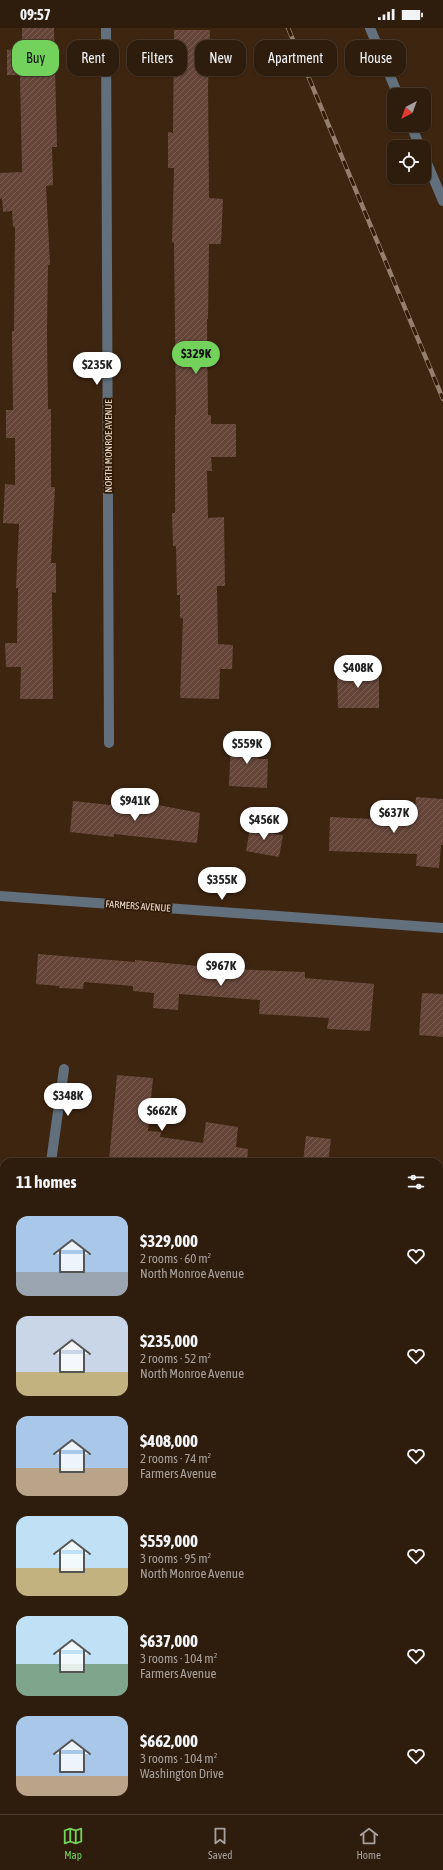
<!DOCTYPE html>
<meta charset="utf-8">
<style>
:root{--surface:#2e1c0c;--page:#3a291a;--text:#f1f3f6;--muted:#a7a19d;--line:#493a2d;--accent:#73d25c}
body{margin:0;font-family:"Asap Condensed",sans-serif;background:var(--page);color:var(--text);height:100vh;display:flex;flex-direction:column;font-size:15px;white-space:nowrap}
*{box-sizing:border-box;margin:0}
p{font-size:13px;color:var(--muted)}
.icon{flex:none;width:22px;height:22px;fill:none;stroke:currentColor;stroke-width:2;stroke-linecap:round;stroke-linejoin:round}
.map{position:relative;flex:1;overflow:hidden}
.panel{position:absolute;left:0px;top:1130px;width:443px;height:656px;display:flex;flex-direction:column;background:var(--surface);border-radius:12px 12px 0 0;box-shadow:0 1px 3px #0004,0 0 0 1px var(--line)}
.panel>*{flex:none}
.hud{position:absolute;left:12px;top:12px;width:419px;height:36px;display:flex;gap:8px}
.needle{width:26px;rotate:221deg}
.controls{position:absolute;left:387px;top:60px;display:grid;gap:8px}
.controls a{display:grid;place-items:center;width:44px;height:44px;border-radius:8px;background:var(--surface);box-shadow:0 1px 3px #0004,0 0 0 1px var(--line);font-size:20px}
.price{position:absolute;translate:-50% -34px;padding:0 9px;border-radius:14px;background:#fff;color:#222;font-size:13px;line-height:26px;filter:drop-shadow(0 1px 2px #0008)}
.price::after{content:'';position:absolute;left:50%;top:24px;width:12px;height:9px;margin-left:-6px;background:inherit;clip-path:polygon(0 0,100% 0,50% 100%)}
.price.selected{background:var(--accent);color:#111}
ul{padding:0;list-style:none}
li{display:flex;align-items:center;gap:12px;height:100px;padding:0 16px}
li span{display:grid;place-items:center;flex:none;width:112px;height:80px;border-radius:12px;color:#555}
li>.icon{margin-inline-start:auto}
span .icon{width:48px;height:48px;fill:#fffc;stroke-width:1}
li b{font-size:17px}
h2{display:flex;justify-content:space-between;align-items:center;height:48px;padding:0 16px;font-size:17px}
.tag{padding:0 14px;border-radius:12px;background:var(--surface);box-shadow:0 1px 3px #0004,0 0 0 1px var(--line);font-size:14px;line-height:36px}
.tag.selected{background:var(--accent);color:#111}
.status{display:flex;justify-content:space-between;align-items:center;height:28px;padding:0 20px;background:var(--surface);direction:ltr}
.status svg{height:11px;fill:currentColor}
.dock{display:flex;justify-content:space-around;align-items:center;height:56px;border-top:1px solid var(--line);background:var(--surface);font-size:11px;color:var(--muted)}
.dock a{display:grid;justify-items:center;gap:2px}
.dock .selected{color:var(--accent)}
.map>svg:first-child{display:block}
.building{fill:url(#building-hatch)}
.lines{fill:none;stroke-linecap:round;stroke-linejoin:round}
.minor{stroke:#62707d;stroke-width:10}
.rail-casing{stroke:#958070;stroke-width:4.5}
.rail{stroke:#331c06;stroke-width:3;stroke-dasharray:9;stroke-linecap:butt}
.labels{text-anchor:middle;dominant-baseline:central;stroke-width:4;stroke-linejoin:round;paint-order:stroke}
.street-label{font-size:10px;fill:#e9d9cd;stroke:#331c06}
</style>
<div class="status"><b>09:57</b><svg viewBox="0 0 49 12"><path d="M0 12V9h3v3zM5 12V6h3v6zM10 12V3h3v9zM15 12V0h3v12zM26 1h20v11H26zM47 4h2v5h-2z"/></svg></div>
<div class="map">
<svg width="443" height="1786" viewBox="0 0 443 1786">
<defs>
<pattern id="building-hatch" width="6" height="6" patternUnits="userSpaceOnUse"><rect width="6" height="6" fill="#664539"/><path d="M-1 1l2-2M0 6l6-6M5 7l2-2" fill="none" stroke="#7c5f54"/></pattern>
</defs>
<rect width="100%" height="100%" fill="#3e2510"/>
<g class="building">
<polygon points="22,0 54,0 57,119 52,119 53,157 46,158 50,237 48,237 47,302 48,381 51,381 51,459 55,459 51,535 56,535 56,565 52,564 53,671 20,671 21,639 6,639 5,615 17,615 18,560 16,560 19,496 3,495 5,456 15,457 15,410 6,410 6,382 13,382 12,303 14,303 15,199 13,199 12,183 3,184 2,170 0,171 0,145 22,144 20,47 7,47 7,22 22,21"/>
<polygon points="174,2 210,2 208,58 209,170 223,171 221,216 209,216 208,291 207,291 208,387 211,387 211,396 236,396 236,429 211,429 212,443 207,443 208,490 224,489 225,558 217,558 218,616 233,617 232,641 220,641 219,671 180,670 183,590 180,590 180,567 177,567 176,518 173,518 172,485 175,485 175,387 176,387 174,215 172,214 174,140 168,140 168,104 173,105"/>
<polygon points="337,643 379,643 379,680 338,680"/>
<polygon points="231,711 259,712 258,731 268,731 267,760 229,758"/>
<polygon points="416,769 443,771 443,817 441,817 439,840 416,838 417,826 329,823 330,789 414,793"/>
<polygon points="73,773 148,781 148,775 200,785 197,815 114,806 114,809 70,804"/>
<polygon points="251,795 272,799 273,806 283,807 279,829 246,823"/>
<polygon points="38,926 135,934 135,932 229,941 305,944 305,950 374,956 370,1003 327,1001 329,990 259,986 260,972 179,966 178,982 153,980 154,965 133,963 133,958 84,954 83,961 59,960 59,958 36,956"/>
<polygon points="422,965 443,966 443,1009 419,1007"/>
<polygon points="117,1047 153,1050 148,1103 161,1104 160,1109 203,1115 206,1094 238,1099 236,1119 248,1121 247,1134 128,1134 109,1132"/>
<polygon points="306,1108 331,1111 328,1134 303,1134"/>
</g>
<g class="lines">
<g class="minor">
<polyline points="106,0 109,715"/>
<polyline points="370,0 398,67"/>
<polyline points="411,97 420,119"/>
<polyline points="424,128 443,173"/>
<polyline points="0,868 443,900"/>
<polyline points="51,1134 64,1041"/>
<polyline points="0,1180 4,1181"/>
<polyline points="439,1231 443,1232"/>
<polyline points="0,1475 4,1475"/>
<polyline points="439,1524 443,1524"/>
<polyline points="0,1567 4,1535"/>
<polyline points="0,1751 4,1753"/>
<polyline points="77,1782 87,1786"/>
</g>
<g class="rail-casing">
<polyline id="rail" points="288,0 443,371"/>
</g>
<use href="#rail" class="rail"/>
</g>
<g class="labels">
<g class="street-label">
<text transform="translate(108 418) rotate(-90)">NORTH MONROE AVENUE</text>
<text transform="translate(138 878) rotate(4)">FARMERS AVENUE</text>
</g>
</g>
</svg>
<div class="controls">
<a><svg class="needle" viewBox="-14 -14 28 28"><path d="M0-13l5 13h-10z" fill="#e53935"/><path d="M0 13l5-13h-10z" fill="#a7a19d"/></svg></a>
<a><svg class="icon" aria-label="locate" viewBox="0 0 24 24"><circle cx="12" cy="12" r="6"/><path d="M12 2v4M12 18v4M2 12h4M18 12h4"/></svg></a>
</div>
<b class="price selected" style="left:196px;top:347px">$329K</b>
<b class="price" style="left:97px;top:358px">$235K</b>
<b class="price" style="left:358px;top:661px">$408K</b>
<b class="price" style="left:247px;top:737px">$559K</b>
<b class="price" style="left:135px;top:794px">$941K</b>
<b class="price" style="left:394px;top:806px">$637K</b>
<b class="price" style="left:264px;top:813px">$456K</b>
<b class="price" style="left:222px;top:873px">$355K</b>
<b class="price" style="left:221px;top:959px">$967K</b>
<b class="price" style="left:68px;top:1089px">$348K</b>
<b class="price" style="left:162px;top:1104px">$662K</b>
<div class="hud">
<a class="tag selected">Buy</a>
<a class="tag">Rent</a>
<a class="tag">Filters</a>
<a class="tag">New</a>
<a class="tag">Apartment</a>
<a class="tag">House</a>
</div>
<section class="panel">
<h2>11 homes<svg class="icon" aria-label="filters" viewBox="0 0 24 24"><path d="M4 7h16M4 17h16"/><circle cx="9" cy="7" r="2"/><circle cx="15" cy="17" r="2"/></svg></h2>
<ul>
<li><span style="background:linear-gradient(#a9c7e8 70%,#9aa5b1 0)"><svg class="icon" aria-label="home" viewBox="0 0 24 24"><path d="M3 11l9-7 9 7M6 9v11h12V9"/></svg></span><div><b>$329,000</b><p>2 rooms · 60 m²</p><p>North Monroe Avenue</p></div><svg class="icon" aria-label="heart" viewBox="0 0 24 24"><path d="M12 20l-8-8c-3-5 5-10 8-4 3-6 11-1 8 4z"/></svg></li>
<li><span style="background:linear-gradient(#c9d6e8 70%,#c2b280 0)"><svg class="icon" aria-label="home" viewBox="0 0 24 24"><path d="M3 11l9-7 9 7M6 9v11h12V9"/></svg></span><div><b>$235,000</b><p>2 rooms · 52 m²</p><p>North Monroe Avenue</p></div><svg class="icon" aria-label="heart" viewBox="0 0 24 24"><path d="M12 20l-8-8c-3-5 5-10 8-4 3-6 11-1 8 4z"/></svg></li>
<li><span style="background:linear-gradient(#a9c7e8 65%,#b9a48a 0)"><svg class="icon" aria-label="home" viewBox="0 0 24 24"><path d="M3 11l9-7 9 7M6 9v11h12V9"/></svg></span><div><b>$408,000</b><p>2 rooms · 74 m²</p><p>Farmers Avenue</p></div><svg class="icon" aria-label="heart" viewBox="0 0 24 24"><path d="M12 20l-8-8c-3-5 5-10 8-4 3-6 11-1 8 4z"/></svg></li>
<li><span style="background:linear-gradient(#bfe0f5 65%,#c2b280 0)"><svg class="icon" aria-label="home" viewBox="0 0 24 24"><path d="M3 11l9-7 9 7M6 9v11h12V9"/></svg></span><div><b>$559,000</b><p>3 rooms · 95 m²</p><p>North Monroe Avenue</p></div><svg class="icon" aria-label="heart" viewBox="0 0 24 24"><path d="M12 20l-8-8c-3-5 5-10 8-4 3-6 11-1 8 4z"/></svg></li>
<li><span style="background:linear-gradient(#bfe0f5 60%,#7fa58c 0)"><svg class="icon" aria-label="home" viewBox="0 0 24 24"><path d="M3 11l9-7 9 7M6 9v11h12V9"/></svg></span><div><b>$637,000</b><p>3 rooms · 104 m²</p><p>Farmers Avenue</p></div><svg class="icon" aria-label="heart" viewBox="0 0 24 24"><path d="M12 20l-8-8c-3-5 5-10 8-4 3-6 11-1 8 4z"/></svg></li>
<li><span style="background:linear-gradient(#a9c7e8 75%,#b9a48a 0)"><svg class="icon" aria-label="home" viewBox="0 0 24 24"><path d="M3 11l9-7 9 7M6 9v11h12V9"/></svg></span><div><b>$662,000</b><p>3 rooms · 104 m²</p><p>Washington Drive</p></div><svg class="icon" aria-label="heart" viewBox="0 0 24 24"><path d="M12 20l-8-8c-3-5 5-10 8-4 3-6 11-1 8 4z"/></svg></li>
</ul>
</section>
</div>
<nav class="dock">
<a class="selected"><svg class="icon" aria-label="map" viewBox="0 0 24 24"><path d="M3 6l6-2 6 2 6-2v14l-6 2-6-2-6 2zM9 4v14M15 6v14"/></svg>Map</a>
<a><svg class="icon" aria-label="saved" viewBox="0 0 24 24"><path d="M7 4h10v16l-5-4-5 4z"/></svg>Saved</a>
<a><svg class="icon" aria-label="home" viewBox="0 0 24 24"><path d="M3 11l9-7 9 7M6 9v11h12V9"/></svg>Home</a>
</nav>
